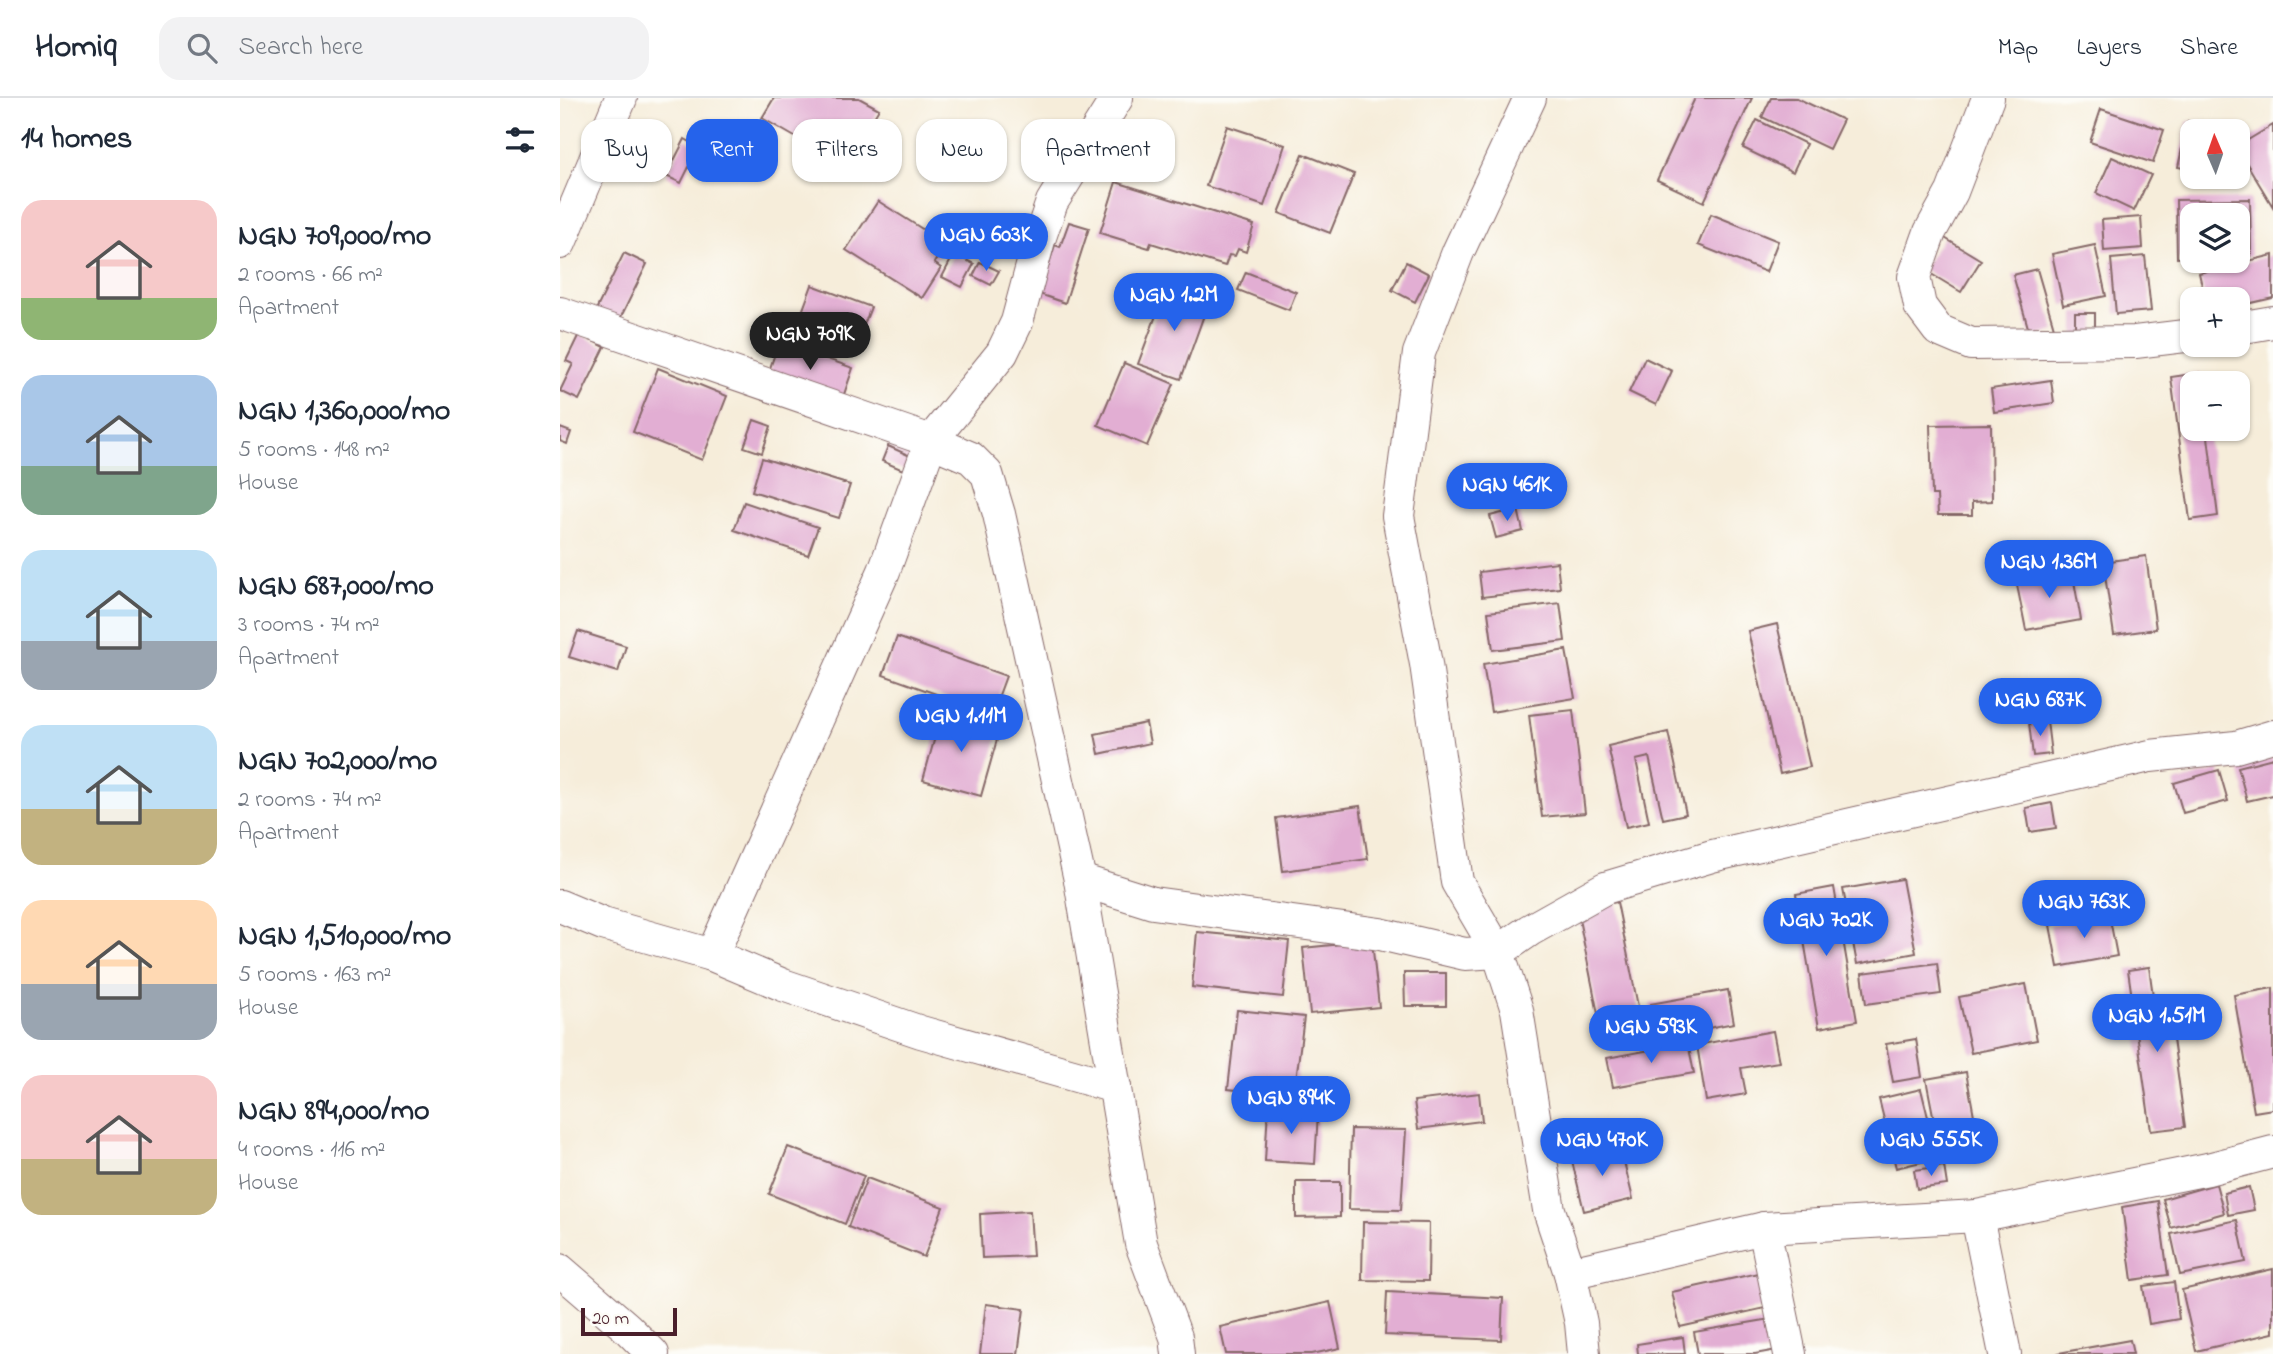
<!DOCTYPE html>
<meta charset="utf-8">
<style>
:root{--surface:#fff;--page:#f2f2f3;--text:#1f2937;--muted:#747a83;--line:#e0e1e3;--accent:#2563eb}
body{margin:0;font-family:"Indie Flower",sans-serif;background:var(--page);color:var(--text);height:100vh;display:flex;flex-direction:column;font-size:26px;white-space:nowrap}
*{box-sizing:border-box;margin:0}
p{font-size:23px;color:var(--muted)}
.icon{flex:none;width:38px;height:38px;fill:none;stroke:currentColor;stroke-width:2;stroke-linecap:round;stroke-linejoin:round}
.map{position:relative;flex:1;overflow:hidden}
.side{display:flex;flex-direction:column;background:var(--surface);width:560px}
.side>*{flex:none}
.top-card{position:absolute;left:21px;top:21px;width:665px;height:63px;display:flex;gap:14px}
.needle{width:46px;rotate:358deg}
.controls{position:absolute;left:1620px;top:21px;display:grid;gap:14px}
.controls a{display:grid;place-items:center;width:70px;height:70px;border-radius:14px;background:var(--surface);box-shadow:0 2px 5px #0004;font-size:35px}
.scale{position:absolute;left:21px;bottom:18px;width:96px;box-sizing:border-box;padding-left:7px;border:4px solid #4a1f2b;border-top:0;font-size:19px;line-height:24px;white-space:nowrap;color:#4a1f2b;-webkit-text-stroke:5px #fdfcf7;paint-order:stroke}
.price{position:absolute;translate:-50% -60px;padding:0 16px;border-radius:24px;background:var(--accent);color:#fff;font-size:23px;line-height:46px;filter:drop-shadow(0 2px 4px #0008)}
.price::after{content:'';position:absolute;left:50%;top:42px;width:21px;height:16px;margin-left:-10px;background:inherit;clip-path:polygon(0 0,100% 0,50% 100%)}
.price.on{background:#222;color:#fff}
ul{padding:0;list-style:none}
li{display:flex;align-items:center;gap:21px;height:175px;padding:0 21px}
li span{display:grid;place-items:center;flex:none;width:196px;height:140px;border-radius:21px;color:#555}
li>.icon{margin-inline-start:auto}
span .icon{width:84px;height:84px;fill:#fffc;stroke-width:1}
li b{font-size:30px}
h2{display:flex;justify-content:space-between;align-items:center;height:84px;padding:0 21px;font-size:30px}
.tag{padding:0 24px;border-radius:21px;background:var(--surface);box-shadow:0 2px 5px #0004;font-size:24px;line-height:63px}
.tag.on{background:var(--accent);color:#fff}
header{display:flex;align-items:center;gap:42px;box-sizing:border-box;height:98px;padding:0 35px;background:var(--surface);border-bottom:2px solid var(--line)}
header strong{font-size:33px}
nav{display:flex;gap:38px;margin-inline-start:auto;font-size:24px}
.search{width:490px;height:63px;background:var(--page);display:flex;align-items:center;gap:18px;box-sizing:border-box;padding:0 24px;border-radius:21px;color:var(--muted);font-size:26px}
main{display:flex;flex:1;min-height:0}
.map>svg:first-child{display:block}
.building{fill:#e2aed3}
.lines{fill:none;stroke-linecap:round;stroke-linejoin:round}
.minor-casing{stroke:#866768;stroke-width:34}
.minor{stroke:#fff;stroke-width:32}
</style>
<header>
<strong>Homiq</strong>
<div class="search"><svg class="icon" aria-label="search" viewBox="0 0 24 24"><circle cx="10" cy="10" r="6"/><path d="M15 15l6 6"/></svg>Search here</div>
<nav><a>Map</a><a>Layers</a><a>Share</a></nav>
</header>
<main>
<section class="side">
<h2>14 homes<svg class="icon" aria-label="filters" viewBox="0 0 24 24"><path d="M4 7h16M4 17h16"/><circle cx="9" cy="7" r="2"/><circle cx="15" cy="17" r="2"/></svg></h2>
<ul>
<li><span style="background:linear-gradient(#f6c9c9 70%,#8fb573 0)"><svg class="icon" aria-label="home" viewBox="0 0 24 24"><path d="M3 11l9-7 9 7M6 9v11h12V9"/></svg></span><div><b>NGN 709,000/mo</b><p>2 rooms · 66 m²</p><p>Apartment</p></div></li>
<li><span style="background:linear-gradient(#a9c7e8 65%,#7fa58c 0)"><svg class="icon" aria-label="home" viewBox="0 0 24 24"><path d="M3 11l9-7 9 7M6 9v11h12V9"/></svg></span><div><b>NGN 1,360,000/mo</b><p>5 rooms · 148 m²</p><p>House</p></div></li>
<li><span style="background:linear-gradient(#bfe0f5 65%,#9aa5b1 0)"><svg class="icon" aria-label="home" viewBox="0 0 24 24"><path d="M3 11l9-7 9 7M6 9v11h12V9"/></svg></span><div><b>NGN 687,000/mo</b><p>3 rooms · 74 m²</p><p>Apartment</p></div></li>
<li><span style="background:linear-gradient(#bfe0f5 60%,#c2b280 0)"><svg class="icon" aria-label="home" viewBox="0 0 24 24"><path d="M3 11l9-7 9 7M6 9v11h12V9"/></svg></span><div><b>NGN 702,000/mo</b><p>2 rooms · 74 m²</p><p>Apartment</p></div></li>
<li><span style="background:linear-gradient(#ffd9b3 60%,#9aa5b1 0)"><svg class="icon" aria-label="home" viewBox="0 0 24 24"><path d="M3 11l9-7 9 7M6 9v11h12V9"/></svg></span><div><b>NGN 1,510,000/mo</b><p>5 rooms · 163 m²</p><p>House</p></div></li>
<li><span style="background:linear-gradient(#f6c9c9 60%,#c2b280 0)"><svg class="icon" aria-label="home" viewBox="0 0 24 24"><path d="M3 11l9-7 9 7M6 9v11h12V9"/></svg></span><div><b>NGN 894,000/mo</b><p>4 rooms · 116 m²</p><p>House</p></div></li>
</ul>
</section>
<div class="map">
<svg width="1713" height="1256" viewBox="0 0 1713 1256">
<rect width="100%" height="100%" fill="#fdfcf7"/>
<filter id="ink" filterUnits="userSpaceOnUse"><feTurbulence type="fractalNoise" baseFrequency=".0143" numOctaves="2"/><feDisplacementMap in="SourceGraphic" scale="14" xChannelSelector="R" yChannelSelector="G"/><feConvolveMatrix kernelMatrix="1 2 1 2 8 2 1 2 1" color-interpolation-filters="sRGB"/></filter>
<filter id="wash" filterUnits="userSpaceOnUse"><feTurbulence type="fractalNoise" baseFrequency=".00686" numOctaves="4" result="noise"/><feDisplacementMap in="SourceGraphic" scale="28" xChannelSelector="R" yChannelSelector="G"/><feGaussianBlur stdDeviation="1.57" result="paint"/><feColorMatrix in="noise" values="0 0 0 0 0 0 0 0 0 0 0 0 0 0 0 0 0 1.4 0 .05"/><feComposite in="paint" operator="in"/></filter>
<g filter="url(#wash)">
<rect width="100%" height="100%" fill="#f6edda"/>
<g id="blocks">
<g class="building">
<polygon points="214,0 299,0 319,11 285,68 202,20"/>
<polygon points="1135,0 1192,0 1144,104 1097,82"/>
<polygon points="1211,0 1237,0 1283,22 1269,51 1202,19"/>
<polygon points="1541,11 1604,32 1593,65 1530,44"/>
<polygon points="1197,22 1246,46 1233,74 1183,50"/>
<polygon points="1628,23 1673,32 1633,33 1633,72 1618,69"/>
<polygon points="1713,27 1713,109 1678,51 1678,48"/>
<polygon points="667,28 725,47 704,108 646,88"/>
<polygon points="125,41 139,49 121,85 106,78"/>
<polygon points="743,56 794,76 770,135 719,115"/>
<polygon points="1552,59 1591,77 1574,113 1536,95"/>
<polygon points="556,84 694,127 686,154 678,151 675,158 669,157 665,168 591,145 589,150 540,135"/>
<polygon points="1690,101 1691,158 1678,158 1678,117 1633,117 1633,159 1617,160 1616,102"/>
<polygon points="318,103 386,146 374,165 381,170 362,200 286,152"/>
<polygon points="1151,116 1218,143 1206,174 1138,147"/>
<polygon points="1581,119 1583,150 1544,153 1542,122"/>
<polygon points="509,124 529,130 505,205 479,196 495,147 500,149"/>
<polygon points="1383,139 1421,162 1401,194 1363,171"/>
<polygon points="1535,147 1546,198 1503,207 1492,156"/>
<polygon points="64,155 87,166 58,225 35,214"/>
<polygon points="394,156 414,166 402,189 382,179"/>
<polygon points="1713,157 1713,200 1678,208 1678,201 1645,201 1639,175"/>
<polygon points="1585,158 1591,213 1556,216 1551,161"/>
<polygon points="420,164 439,173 431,187 413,178"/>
<polygon points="846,164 869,176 855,204 832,192"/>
<polygon points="1477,171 1495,233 1471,240 1453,177"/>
<polygon points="686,174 736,194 729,212 678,192"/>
<polygon points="252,187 311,209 292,257 234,236"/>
<polygon points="607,188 649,203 621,281 578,266"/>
<rect x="1515" y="215" width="20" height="24"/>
<polygon points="19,236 45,249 19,302 0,293 13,266 6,263"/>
<polygon points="219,244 293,270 281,305 207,279"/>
<polygon points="1085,260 1112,273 1096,307 1069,294"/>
<polygon points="564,265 614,286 587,348 538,327"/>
<polygon points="98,270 167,298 142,362 73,334"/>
<polygon points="1639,275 1640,285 1633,285 1633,331 1647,331 1658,418 1630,422 1611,279"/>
<polygon points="1491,282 1494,305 1434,314 1431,291"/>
<polygon points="194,322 211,328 202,355 184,349"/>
<polygon points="1431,326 1432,403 1412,404 1412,417 1378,417 1377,397 1372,397 1370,327"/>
<polygon points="0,330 11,334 7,346 0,343"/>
<polygon points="328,348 357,361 350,375 322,363"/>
<polygon points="202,360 290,387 279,420 192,393"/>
<polygon points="184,404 258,429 248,457 174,432"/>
<polygon points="958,411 963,433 936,440 930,418"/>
<polygon points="1586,458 1596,531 1554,537 1543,464"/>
<polygon points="997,464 1000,490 922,499 919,474"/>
<polygon points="1512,472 1521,522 1466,532 1456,482"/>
<polygon points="1000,505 1005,543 933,552 928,514"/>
<polygon points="1217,526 1250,669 1220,676 1188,533"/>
<polygon points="18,533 66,548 58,574 9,559"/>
<polygon points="337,539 446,578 432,616 323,577"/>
<polygon points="1006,552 1015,600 931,614 923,566"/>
<polygon points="1013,612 1025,715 982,719 969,617"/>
<polygon points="382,614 440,631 421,698 363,682"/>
<polygon points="1487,623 1491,656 1473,658 1469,625"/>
<polygon points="586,625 590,645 539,656 535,636"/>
<polygon points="1108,634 1126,716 1103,721 1089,659 1076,662 1089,724 1066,729 1048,648"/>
<polygon points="1713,660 1713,697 1687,703 1678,669"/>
<polygon points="1659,672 1668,703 1623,715 1614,685"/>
<polygon points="1492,705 1496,730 1470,734 1466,710"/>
<polygon points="800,708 808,761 723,773 716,720"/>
<polygon points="1342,781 1356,855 1297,866 1283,791"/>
<polygon points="1274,789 1297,923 1259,930 1236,796"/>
<polygon points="1057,804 1084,938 1044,946 1017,811"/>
<polygon points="1549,816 1557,858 1498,869 1490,827"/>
<polygon points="637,834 729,843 723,899 632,889"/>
<polygon points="812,843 819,909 750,916 743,850"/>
<polygon points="1377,865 1381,896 1306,906 1302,875"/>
<polygon points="1589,869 1594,905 1608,904 1625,1029 1591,1033 1568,872"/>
<polygon points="844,875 886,875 886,908 845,908"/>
<polygon points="1466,886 1477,942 1411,955 1399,899"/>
<polygon points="1713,890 1713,1011 1694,1014 1674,897"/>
<polygon points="1168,892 1174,925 1097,940 1090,906"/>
<polygon points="677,912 744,919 734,998 668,991"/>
<polygon points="1213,933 1219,964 1181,970 1186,996 1146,1003 1137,947"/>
<polygon points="1356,941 1362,979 1333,984 1326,946"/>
<polygon points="1128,945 1134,975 1053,989 1047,960"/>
<polygon points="1406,974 1419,1045 1380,1053 1366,981"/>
<polygon points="1361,991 1378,1060 1336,1070 1319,1001"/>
<polygon points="919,995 922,1023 858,1031 854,1003"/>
<polygon points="708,1010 758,1014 755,1066 705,1063"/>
<polygon points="791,1031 846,1032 841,1112 789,1111"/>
<polygon points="1060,1047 1073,1101 1024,1113 1011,1059"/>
<polygon points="228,1049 304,1078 285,1126 209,1096"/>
<polygon points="1384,1068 1387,1087 1357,1091 1354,1072"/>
<polygon points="307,1080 383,1109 364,1159 288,1129"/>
<polygon points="736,1084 780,1084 780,1119 736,1120"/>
<polygon points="1656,1086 1664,1115 1611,1130 1603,1101"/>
<polygon points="1689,1089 1694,1112 1668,1117 1664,1095"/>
<polygon points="1598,1103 1608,1177 1572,1182 1562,1109"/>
<polygon points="470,1113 473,1158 422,1160 420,1116"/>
<polygon points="1677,1122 1686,1164 1620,1177 1611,1136"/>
<polygon points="803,1124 869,1125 868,1183 802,1182"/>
<polygon points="1713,1171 1713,1235 1636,1253 1622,1192"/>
<polygon points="1198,1175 1205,1210 1120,1229 1112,1194"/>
<polygon points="1614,1184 1619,1221 1589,1226 1583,1188"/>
<polygon points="827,1194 943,1200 941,1242 825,1237"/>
<polygon points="770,1204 780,1250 752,1256 666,1256 660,1229"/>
<polygon points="426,1206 464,1211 458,1256 420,1256"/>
<polygon points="1211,1221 1217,1252 1195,1256 1138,1256 1134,1234"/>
<polygon points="1123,1239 1125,1256 1078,1256 1077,1246"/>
<polygon points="1570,1242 1573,1256 1500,1256 1499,1255"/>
</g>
</g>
</g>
<g filter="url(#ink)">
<use href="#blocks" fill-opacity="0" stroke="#866768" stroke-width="2"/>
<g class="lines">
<g class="minor-casing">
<g id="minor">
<polyline points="970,0 898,154 859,255 838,418 866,566 897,784 938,854 957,912 989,1112 1010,1175 1021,1225 1024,1256"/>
<polyline points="1428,0 1392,94 1370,134 1354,179 1360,208 1378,232 1411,246 1575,244 1633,237"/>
<polyline points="0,145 61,0"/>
<polyline points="0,215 371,343 411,360 427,376 439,416 520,782 581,1146 616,1239 618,1256"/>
<polyline points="1678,230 1713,224"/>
<polyline points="520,782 593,805 820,836 905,856 938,854 970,832 1045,790 1152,758 1590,658 1676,649 1713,638"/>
<polyline points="0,808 43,826 152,857 223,887 361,934 555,989"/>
<polyline points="152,857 324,473 371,343 442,255 457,224 479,142 492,104 557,0"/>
<polyline points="1417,1118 1445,1256"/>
<polyline points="1204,1130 1230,1256"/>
<polyline points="0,1172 66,1229 93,1256"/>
<polyline points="1010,1175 1204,1130 1417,1118 1648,1071 1713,1054"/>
</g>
</g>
<use href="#minor" class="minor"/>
</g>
</g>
</svg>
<div class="controls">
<a><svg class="needle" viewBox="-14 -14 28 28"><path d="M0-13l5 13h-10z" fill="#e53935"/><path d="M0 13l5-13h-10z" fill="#747a83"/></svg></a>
<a><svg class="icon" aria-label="layers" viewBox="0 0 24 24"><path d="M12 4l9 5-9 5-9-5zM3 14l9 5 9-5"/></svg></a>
<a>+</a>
<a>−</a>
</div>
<div class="scale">20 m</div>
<b class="price" style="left:426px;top:175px">NGN 603K</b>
<b class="price" style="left:614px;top:235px">NGN 1.2M</b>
<b class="price on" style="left:250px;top:274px">NGN 709K</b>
<b class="price" style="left:947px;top:425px">NGN 461K</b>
<b class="price" style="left:1489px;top:502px">NGN 1.36M</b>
<b class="price" style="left:1480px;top:640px">NGN 687K</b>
<b class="price" style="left:401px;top:656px">NGN 1.11M</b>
<b class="price" style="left:1524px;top:842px">NGN 763K</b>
<b class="price" style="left:1266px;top:860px">NGN 702K</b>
<b class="price" style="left:1597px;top:956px">NGN 1.51M</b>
<b class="price" style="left:1091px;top:967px">NGN 593K</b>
<b class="price" style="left:731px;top:1038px">NGN 894K</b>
<b class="price" style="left:1042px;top:1080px">NGN 470K</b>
<b class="price" style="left:1371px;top:1080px">NGN 555K</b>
<div class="top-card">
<a class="tag">Buy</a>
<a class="tag on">Rent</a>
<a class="tag">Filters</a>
<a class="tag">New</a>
<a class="tag">Apartment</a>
</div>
</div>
</main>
